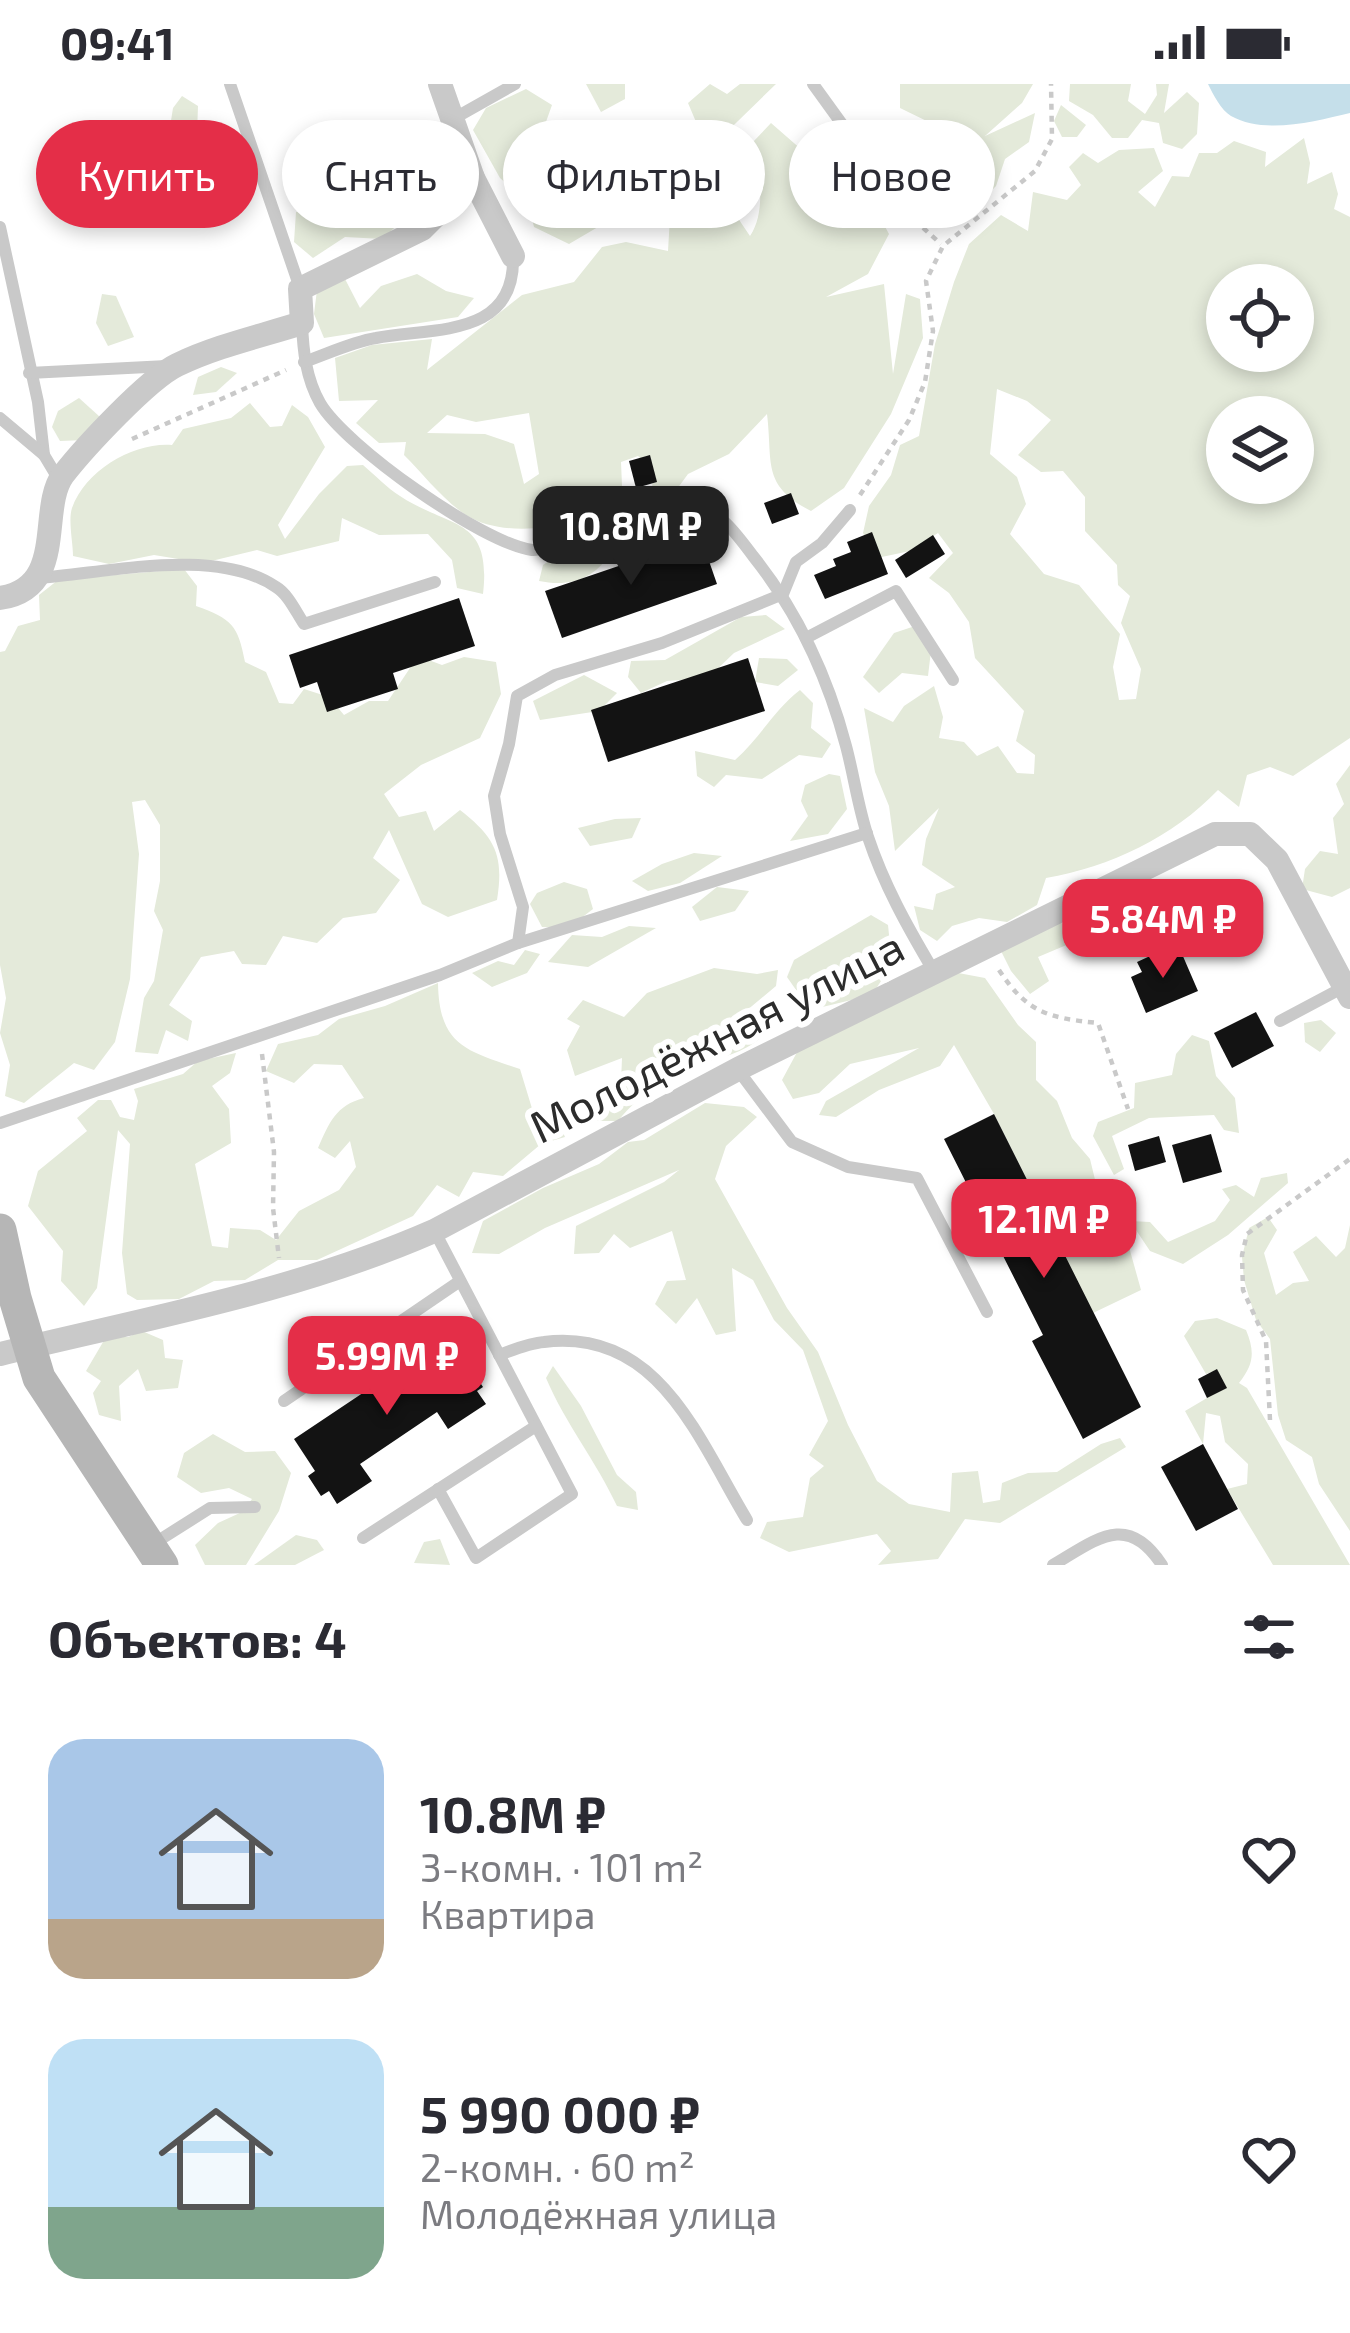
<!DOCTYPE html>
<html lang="ru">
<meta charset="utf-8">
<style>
:root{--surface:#fff;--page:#f2f2f3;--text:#2b2b33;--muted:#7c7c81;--accent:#e42e48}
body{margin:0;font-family:"Exo 2",sans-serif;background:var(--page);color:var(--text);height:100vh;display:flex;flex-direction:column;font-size:45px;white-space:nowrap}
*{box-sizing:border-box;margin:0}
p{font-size:39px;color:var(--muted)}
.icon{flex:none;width:66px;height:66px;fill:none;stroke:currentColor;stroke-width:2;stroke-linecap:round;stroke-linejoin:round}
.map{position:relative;height:1481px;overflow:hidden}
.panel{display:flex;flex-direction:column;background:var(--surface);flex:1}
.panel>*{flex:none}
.banner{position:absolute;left:36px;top:36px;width:1278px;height:108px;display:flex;gap:24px}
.buttons{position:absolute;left:1206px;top:180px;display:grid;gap:24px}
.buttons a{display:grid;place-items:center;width:108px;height:108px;border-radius:50%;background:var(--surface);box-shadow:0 6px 18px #0003;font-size:60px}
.price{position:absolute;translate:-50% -102px;padding:0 27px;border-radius:24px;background:var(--accent);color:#fff;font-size:39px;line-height:78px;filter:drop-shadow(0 3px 6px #0008)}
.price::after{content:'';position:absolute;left:50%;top:72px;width:36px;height:27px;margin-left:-18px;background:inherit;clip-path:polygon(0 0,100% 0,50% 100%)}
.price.on{background:#222;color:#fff}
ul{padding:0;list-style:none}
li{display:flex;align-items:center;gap:36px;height:300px;padding:0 48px}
li span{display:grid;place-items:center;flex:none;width:336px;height:240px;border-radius:36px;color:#555}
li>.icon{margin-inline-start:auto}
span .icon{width:144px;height:144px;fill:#fffc;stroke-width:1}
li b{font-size:51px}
h2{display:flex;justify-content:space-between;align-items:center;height:144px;padding:0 48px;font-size:51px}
.chip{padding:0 42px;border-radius:54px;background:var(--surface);box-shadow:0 6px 18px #0003;font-size:42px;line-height:108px}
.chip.on{background:var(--accent);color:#fff}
.status{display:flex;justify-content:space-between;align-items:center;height:84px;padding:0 60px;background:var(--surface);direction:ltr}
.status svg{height:33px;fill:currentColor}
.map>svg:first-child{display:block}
.green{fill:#e4eada;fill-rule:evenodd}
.water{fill:#c5dfea}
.building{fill:#131313}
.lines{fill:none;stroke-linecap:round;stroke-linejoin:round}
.path{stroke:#c9c9c9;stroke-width:4.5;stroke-dasharray:6 6;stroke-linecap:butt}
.lane{stroke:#c9c9c9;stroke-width:12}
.street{stroke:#c9c9c9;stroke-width:24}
.secondary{stroke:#b6b6b6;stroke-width:33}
.labels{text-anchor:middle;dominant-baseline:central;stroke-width:12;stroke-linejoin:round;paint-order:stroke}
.street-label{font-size:45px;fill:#2c2c2c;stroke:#fff}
</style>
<div class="status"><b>09:41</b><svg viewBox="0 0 49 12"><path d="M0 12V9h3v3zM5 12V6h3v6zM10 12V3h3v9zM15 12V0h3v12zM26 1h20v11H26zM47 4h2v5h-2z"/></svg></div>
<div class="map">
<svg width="1350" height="1481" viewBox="0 0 1350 1481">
<rect width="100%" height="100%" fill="#fff"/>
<g class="green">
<polygon points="586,0 625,0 625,15 601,28"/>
<polygon points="710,0 727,10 740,0 776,0 668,105 638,110 615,133 569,160 534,143 528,119 500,94 473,46 486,24 526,5 552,21 532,77 555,120 588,116 647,88 652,62 699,45 688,19"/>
<polygon points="900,0 1033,0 1022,19 985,52 1035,29 1029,58 1005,75 996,102 970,128 943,133 953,78 941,44 900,24"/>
<polygon points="1070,0 1131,0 1128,17 1145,30 1157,11 1156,0 1169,0 1164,29 1187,8 1199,19 1197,50 1182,65 1163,59 1159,39 1142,36 1128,54 1112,54 1093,31 1069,17"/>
<polygon points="182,12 198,22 197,49 216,55 213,73 186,74 167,62 173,24"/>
<polygon points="1061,21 1086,41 1077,53 1062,53 1054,37"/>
<path d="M771,39L826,87L854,85L889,150L868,190L826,213L884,200L893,290L906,210L920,215L923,254L891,330L844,404L811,427C761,401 773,379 767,330L729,370L688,390L677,405L651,412L654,387L638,372L621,378L623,425C578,439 509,458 466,431C443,416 423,390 404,371L406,358L379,359L356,339L378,316L339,317L335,274L372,261L432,255L427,286L522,211L574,198L602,163L626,158L668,167L670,133L703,120L727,118L750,152C767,126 759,89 753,58ZM529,329L539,390L524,400L514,360L485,350L427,349L447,331L476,338Z"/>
<path d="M1304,54L1310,79L1307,100L1332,88L1338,110L1334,125L1350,133V654L1293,692L1270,683L1247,691L1239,723L1218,706C1173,753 1110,783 1046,794L1037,821L1007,838L979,834L952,842L937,857L920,846L914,822L933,826L936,810L955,803L922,781L926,755L939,724L895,767L889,722L875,688L864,624L893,638L904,622L934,602L943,633L939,654L964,658L977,672L998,662L1017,689L1034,690L1035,671L1016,657L1024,627L975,574L969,538L949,509L929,494L953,469L938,449L910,467L877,474L863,449L869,422L891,391L900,361L919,352L935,260L954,198L969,160L1001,131L1028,147L1033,108L1067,116L1081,101L1069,83L1083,69L1098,79L1119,66L1154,64L1163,87L1138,108L1155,123L1172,92L1189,93L1199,69H1217L1234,57L1266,68L1265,83ZM1227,201H1293V267H1227ZM997,305L1027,317L1051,336L1018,371L1041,388L1063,387L1085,413V447L1117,481L1118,501L1130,512L1121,539L1141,585L1136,615L1119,616L1113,583L1120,550L1079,501L1044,490L1010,450L1026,420L1017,393L990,370ZM1227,333H1293V399H1227Z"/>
<polygon points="908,68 942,80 930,120 900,115 881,91"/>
<polygon points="372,87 381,107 395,96 425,98 424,117 382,155 345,153 313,174 294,158 296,128 340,125 354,91"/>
<polygon points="417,190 446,207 474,214 458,233 324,254 314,230 317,206 344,193 360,224 381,202"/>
<polygon points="102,210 116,212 134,253 108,262 96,239"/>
<polygon points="221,283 237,289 216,308 193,311 198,293"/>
<polygon points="79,314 100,333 85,356 60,357 52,343 58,327"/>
<path d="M250,319L270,343L282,342L292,321L308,333L325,363L278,441L285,455L319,410L347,382L363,381C375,391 387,404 400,412C450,445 492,432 483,510L457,504L452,476L428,450L379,451L342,434L339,457L277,472L257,466L203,479L154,471L109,480L73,472C73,459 68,436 72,424C86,385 135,358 172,361L183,345L231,334Z"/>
<polygon points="685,424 706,427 718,446 703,470 689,449 665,469 630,464 658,430"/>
<path d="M604,461L610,470C593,496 569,503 539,497L543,481L568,464Z"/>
<path d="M184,485L197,502L196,522C232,535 238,541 245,578L266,588L279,619L293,620L304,605L329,613L344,631L369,617H388L418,572L442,581L464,573L496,578L501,610L480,654L421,681L384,710L399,733L426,727L434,747L460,726C496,754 504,772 497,816L448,833L422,820L389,746L373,774L400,796L376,829L343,834L317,859L283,852L266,881L242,880L234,867L201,873L169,921L192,937L188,957L166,946L158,970L135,968L144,914L154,897L163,846L154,827L160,797V741L145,716L132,718L139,770L130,895L115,958L94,986L74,979L24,1019L5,1012L10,981L0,949L6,914L0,881V568L5,567L18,542L40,536L39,511L58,496Z"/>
<polygon points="766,531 785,545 734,569 708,594 667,597 641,609 628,593 631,577 665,576 741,533"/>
<polygon points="915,542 931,567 928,592 902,589 879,609 863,593 894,549"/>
<polygon points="759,574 787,575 798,586 778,602 755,598"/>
<polygon points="584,591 617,609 599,627 540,636 533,617"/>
<path d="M800,606L813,619L811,644L831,660L822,674L799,671L762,695L726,691L714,703L697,692L695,667L735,676C760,654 774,626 800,606Z"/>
<polygon points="1350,681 1350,804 1332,813 1302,805 1305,785 1320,767 1338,770 1333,734 1344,720 1336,700"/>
<polygon points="829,690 840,692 847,725 828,750 790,757 808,732 801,717 805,701"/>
<polygon points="641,734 632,754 590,762 578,744 615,735"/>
<polygon points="694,769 722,772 680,799 648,807 632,797 662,780"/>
<polygon points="564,798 587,805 593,825 568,844 542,843 530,820 537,809"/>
<polygon points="717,803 749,807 735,827 700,837 692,823"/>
<polygon points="871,831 888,841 892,880 872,911 810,926 787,893 794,876"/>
<polygon points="1044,837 1076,841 1076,857 1038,873 1049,897 1030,910 1011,887 998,861"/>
<polygon points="629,842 656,844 588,883 548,878 572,851 602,853"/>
<polygon points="525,866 540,870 527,889 492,903 472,889 498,877 514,881"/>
<path d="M714,884L757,890L778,886L776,902L746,927L765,950C746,968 728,971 705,979C670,991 641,1008 618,1037H588L598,1014L621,998L622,974L575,992L567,966L580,942L567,935L583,916L624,933L647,909Z"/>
<polygon points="953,888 985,894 1018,941 1036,958 1036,996 1057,1017 1072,1054 1090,1075 1099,1112 1129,1163 1141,1206 1093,1229 994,1030 954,961 940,982 879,1006 836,1033 819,1031 826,1017 919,964 850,980 819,1009 793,1015 782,996 802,959"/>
<path d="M438,899C439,962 467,967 520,985L534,1031L555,1030L565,1053L541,1060L503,1092L473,1088L459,1113L437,1101L413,1132L317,1176H278L245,1196L214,1197L179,1215L137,1216L127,1210L122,1169L130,1060L118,1046L97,1204L84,1222L61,1197L63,1167L28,1122L38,1087L87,1047L77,1034L98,1016H111L120,1033L134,1036L138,1017L134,1005L183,990L198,977L236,969L230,989L212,1002L229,1025L231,1059L195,1080L212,1162L228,1164L230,1144L260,1146L276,1156L299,1127L339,1106L356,1083L350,1057L335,1074L318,1064C329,1039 336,1021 364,1014L342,981L314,980L294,999L266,987L278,960L318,951L339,935L385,922Z"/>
<polygon points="1321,936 1336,949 1320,968 1305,958 1304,939"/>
<polygon points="1192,951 1209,957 1216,992 1235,1014 1239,1049 1224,1046 1214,1031 1149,1034 1112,1052 1124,1085 1114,1091 1093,1052 1098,1038 1134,1024 1135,999 1172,991 1176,970"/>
<polygon points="705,1019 744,1023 757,1033 726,1062 715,1095 787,1224 818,1268 848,1341 877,1397 909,1420 950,1428 952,1389 978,1387 983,1419 1000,1416 1002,1399 1028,1389 1057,1388 1101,1360 1120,1354 1126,1363 1000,1439 965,1435 938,1475 878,1481 891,1467 877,1450 789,1468 760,1454 767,1438 803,1433 810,1394 824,1382 809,1371 828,1337 803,1266 774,1236 753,1196 732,1184 736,1247 716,1251 697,1214 676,1240 655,1220 667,1197 686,1196 672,1147 630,1164 614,1150 599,1169 574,1170 576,1142 664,1098 679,1086 545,1144 499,1170 472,1169 483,1137 543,1104 599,1080 628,1058 644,1056"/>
<polygon points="1287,1089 1288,1099 1228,1151 1183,1180 1150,1167 1130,1137 1150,1138 1168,1158 1215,1137 1230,1116 1222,1105 1236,1101 1254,1113 1261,1094"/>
<polygon points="1268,1133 1277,1146 1264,1169 1276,1211 1293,1199 1309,1197 1293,1168 1316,1152 1336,1173 1345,1164 1350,1141 1350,1447 1319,1400 1312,1373 1286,1356 1278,1331 1270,1255 1256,1236 1244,1196 1242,1173 1249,1144"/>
<path d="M1217,1234L1246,1246C1255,1268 1254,1280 1239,1299L1247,1304L1350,1481H1273L1227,1405L1247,1400L1248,1380L1225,1358L1220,1332L1206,1329L1203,1360L1185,1327L1207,1314L1217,1286L1206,1290L1184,1252L1195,1237Z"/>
<polygon points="142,1247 163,1256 165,1274 183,1276 178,1304 146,1307 138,1285 119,1302 121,1337 99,1331 93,1309 101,1297 86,1287 106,1253 128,1253"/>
<path d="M553,1282L581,1322L617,1391L636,1408L638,1426L617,1422C596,1377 565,1339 546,1294Z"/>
<polygon points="213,1350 245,1368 275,1367 291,1389 279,1427 246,1481 205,1481 195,1461 218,1439 242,1428 252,1415 229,1404 201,1409 177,1393 184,1369"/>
<polygon points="296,1451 317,1456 324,1466 295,1481 254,1481"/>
<polygon points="440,1455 450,1481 414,1479 424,1458"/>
</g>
<path class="water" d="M1208,0H1350V29C1316,37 1265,51 1231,32C1221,26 1213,10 1208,0Z"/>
<g class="building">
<polygon points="650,371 657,398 636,404 629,377"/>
<polygon points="791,409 799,430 772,440 764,419"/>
<polygon points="872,448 888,490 825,515 814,491 836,482 833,475 851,468 847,458"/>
<polygon points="933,451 945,470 906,494 895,476"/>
<polygon points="701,454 717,500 562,554 545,507"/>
<polygon points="459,514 475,562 393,589 398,605 327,628 317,598 300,604 289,571"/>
<polygon points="748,574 765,627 608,678 591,626"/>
<polygon points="1161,867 1165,878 1182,870 1198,907 1146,929 1131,893 1142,888 1137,878"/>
<polygon points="1256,928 1274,962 1232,984 1214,949"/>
<polygon points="994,1030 1141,1323 1083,1355 1032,1257 1043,1251 944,1055"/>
<polygon points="1211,1050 1222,1088 1183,1099 1172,1061"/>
<polygon points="1159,1052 1166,1078 1135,1087 1128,1061"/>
<polygon points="442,1256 464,1287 470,1283 483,1303 477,1307 486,1320 448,1345 437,1328 360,1380 372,1397 337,1420 329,1407 321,1412 308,1392 315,1387 294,1355"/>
<polygon points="1217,1285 1227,1304 1207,1314 1198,1295"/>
<polygon points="1203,1360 1238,1425 1196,1447 1161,1383"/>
</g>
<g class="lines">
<g class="path">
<polyline points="870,80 889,113 941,160"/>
<polyline points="132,355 286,286"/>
<polyline points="860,411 909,336 925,298 933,247 926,197 943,162 1035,87 1052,55 1051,0"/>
<path d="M999,886C1027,929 1049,934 1098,939L1128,1025"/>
<polyline points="262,970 274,1068 273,1124 279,1174"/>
<polyline points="1270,1336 1266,1257 1243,1206 1242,1171 1247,1150 1350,1075"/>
</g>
<g class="lane">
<polyline points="230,0 300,204"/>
<polyline points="813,0 860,65"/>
<polyline points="453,35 515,0"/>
<polyline points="0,143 38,318 44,371"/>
<path d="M302,239C303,267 306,294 320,319C345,362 482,459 532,466C550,468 665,427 692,419C721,428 735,448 753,472C797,527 828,594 846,662C854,692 858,723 868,753C884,801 907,842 933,886"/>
<path d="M304,278C327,270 352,258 376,254C432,243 516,255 513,172"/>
<polyline points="29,289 167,282"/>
<polyline points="0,334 44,371 59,396"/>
<path d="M38,494C108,489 216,462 276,503C288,510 296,528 304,540L435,498"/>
<polyline points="806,554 896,507 953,596"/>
<polyline points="518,859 523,823 500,750 494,712 509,660 517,612 555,591 662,559 783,510 796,478 822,459 850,426"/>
<polyline points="1280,937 1344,903"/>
<polyline points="738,986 792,1058 848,1083 917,1094 987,1228"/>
<polyline points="0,1039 440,891 518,859 867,749"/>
<polyline points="435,1148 572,1410 476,1474 438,1405"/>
<path d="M499,1271C513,1266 529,1259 544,1258C659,1244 698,1355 747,1436"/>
<polyline points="284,1317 460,1197"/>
<polyline points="363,1454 536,1342"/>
<polyline points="150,1462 210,1424 255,1423"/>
<path d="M1053,1481C1096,1456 1127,1427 1162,1481"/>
</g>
<g class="street">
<polyline points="440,0 473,94 513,172"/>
<path d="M0,514C68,504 38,425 63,391C84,364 148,295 177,281C216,262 261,252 302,239L300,205L422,145L473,94"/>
<path d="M0,1270C147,1234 295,1208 434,1147L738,985L1215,750H1250L1277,776L1350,913"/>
</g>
<polyline class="secondary" points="0,1146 15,1214 39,1294 162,1481"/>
</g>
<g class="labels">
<g class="street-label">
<text transform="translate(716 951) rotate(-27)">Молодёжная улица</text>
</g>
</g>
</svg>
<div class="buttons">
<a><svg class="icon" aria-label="locate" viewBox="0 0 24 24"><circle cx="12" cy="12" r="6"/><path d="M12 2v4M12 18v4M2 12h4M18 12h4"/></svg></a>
<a><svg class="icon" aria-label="layers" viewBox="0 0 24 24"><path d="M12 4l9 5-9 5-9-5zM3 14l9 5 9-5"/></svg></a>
</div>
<b class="price on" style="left:631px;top:504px">10.8M ₽</b>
<b class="price" style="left:1163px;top:897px">5.84M ₽</b>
<b class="price" style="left:1044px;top:1197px">12.1M ₽</b>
<b class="price" style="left:387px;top:1334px">5.99M ₽</b>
<div class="banner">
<a class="chip on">Купить</a>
<a class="chip">Снять</a>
<a class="chip">Фильтры</a>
<a class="chip">Новое</a>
</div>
</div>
<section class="panel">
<h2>Объектов: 4<svg class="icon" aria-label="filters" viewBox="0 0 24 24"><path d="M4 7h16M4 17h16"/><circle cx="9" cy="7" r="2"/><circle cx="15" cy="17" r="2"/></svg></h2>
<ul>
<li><span style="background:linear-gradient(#a9c7e8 75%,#b9a48a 0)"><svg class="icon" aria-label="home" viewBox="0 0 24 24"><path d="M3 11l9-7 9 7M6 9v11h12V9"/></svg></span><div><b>10.8M ₽</b><p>3-комн. · 101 m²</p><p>Квартира</p></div><svg class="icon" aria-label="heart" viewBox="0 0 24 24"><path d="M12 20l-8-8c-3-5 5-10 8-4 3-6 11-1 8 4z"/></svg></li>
<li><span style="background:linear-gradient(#bfe0f5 70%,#7fa58c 0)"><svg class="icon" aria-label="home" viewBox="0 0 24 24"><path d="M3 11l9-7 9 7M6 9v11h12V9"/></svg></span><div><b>5 990 000 ₽</b><p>2-комн. · 60 m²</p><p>Молодёжная улица</p></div><svg class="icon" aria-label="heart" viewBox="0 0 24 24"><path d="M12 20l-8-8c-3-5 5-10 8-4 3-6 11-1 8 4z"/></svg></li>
</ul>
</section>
